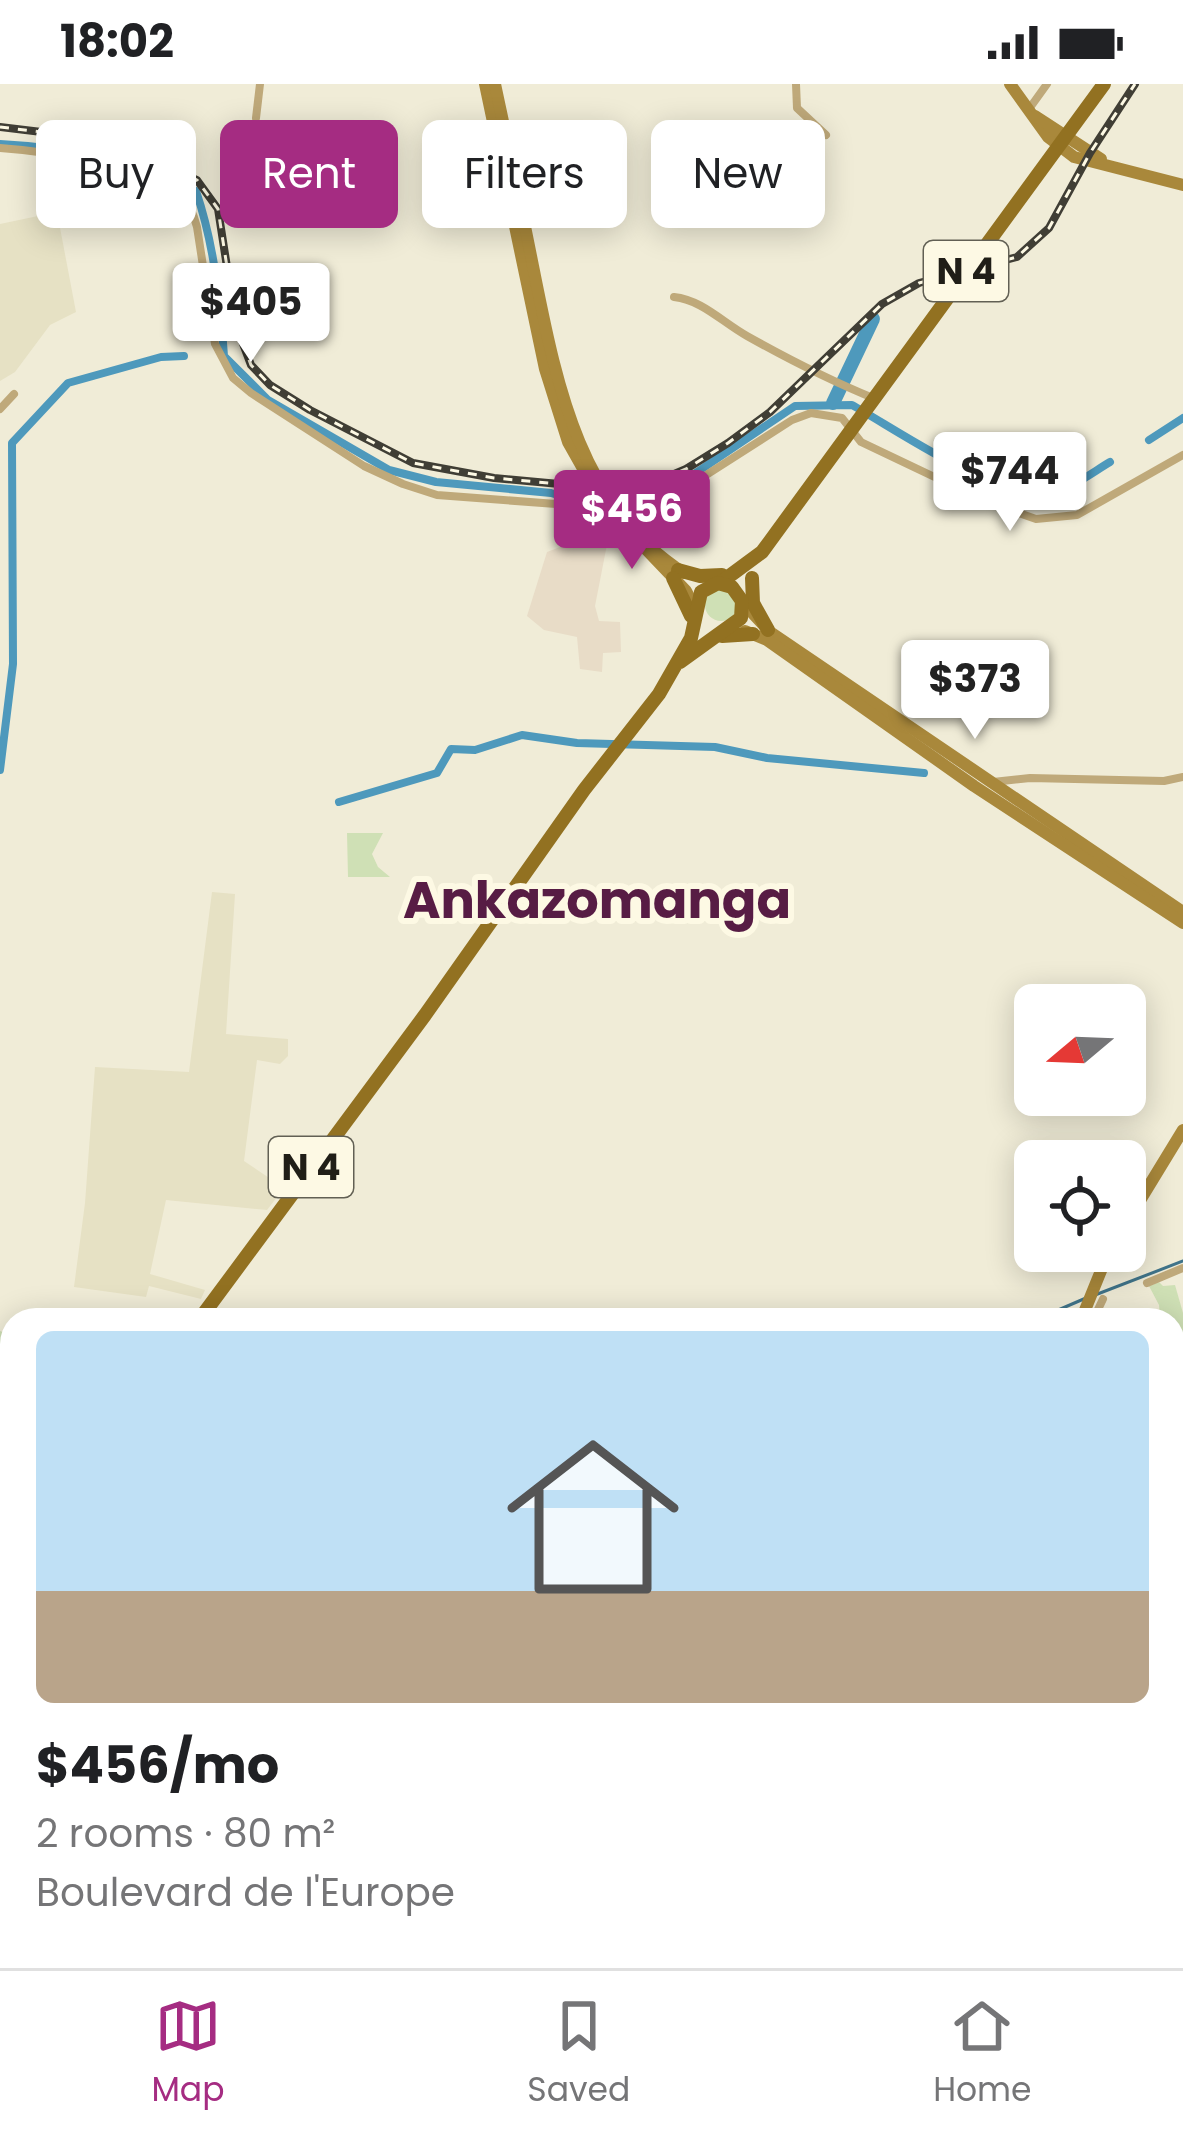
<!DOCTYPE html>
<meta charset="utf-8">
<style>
:root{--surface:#fff;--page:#f2f2f2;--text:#202124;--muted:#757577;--line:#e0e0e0;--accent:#a52c82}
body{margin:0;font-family:Poppins,sans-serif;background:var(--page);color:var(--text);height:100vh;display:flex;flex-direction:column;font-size:45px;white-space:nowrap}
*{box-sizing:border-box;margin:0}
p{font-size:39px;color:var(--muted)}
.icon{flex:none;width:66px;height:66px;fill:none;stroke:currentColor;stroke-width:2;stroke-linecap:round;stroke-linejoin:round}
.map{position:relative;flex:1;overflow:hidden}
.details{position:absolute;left:0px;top:1224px;width:1185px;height:660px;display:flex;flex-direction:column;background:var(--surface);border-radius:36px 36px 0 0;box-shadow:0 6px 30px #0003}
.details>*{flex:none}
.hud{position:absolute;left:36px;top:36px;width:1113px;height:108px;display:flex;gap:24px}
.needle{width:78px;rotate:251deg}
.controls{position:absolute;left:1014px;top:900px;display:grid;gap:24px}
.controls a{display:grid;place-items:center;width:132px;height:132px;border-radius:18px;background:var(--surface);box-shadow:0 6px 30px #0003;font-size:60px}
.price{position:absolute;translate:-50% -102px;padding:0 27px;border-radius:12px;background:#fff;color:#222;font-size:39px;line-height:78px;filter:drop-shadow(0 3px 6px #0008)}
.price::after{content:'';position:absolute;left:50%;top:72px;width:36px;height:27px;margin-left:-18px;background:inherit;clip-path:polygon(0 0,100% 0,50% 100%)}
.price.selected{background:var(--accent);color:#fff}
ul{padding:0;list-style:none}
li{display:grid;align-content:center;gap:24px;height:636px;padding:0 36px}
li span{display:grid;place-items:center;height:372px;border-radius:18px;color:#555}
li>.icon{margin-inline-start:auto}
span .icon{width:216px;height:216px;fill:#fffc;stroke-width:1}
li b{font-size:51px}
.tag{padding:0 42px;border-radius:18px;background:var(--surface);box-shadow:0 6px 30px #0003;font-size:42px;line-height:108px}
.tag.selected{background:var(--accent);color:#fff}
.status{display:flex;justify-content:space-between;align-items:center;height:84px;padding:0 60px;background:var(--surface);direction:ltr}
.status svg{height:33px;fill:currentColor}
.tabs{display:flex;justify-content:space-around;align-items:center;height:168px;border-top:3px solid var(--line);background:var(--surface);font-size:33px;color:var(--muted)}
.tabs a{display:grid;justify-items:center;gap:6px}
.tabs .selected{color:var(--accent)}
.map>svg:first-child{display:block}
.built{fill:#e6e1c4}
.education{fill:#e8dcc7}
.green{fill:#cfe0b5}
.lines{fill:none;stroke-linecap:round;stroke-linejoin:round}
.stream{stroke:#40748a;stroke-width:3}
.canal{stroke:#4e99bc;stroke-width:8}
.river{stroke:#4e99bc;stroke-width:14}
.street{stroke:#bfa97a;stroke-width:8}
.secondary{stroke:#a9883b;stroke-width:12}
.primary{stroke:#927121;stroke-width:14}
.rail-casing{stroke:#403e35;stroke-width:8}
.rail{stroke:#fdf9e4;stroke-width:3;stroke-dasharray:9;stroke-linecap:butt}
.labels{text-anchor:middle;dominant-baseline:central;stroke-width:12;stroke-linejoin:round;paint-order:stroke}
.shield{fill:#fdf9e4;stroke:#626054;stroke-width:3}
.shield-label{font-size:36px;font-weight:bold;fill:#201e17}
.district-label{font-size:51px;font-weight:bold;fill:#571c44;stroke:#fdf9e4}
</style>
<div class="status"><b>18:02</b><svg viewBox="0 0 49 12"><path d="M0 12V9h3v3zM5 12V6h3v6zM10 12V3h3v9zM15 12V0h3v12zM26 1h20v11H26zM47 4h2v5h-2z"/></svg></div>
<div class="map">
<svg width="1183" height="1884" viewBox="0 0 1183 1884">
<rect width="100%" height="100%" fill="#f0ecd7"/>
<g class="built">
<polygon points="57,128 76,228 50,241 15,288 0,297 0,140"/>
<polygon points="212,808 235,810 226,950 288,955 288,972 280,980 257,976 244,1077 284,1104 267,1126 166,1116 150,1190 205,1206 201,1215 149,1202 146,1213 74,1203 85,1119 95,983 189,988"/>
<polygon points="0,1716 12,1720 12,1790 0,1790"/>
</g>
<polygon class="education" points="594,431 611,440 595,522 599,537 620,538 621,568 603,569 602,588 580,585 577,553 544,546 527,532 547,468 584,454"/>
<g class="green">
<circle cx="721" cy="521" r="16"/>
<polygon points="347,749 383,749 372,770 378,783 390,793 348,793"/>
<polygon points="1159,1198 1163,1202 1175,1201 1183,1229 1183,1271 1173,1276 1173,1236 1160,1236 1159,1221 1149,1202"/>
<polygon points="0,1247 12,1252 12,1287 6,1292 12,1299 12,1320 0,1322"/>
<polygon points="1173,1293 1183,1338 1183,1391 1177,1394 1173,1379"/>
</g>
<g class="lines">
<g class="stream">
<polyline points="1095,1211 1183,1177"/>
<polyline points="1035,1236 1086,1214"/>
<polyline points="1173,1492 1183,1490"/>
<polyline points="0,1707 12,1712"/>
<polyline points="1173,1712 1183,1708"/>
<polyline points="428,1884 445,1872"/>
<polyline points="669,1884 708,1872"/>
</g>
<g class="canal">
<path d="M0,60C67,64 137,75 196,107C214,160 220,216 224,272L268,316L389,386L436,398L551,409L605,425L669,407L795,322L852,321C894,344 1008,423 1053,409C1072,404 1093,388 1110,378"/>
<polyline points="1149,356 1183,334"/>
<polyline points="0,686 13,580 12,359 68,299 161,273 184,272"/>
<polyline points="339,718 437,689 451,665 475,666 522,651 577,659 715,663 767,674 924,689"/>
<polyline points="1036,1236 1037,1234"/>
<polyline points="12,1800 2,1826 12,1833"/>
<polyline points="879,1872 883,1884"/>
<polyline points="21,1884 23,1872"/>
</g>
<polyline class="river" points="833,319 873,235"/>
<g class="street">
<polyline points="796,0 797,24 826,51"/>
<polyline points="1029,25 1047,0"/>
<polyline points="256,34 260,0"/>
<path d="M0,64C43,67 148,82 180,111C189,119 194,131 197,143L215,260L233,294L251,309L364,382L403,400L437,411L556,420L614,435"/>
<path d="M674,213C702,216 722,238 747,252C788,275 829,296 873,314"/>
<polyline points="0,325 14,310"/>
<polyline points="623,430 675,411 792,336 811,329 842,334 861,358 987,418 1036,435 1077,431 1183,371"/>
<polyline points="993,698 1030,694 1164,697 1183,693"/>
<polyline points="1147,1199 1183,1184"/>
<polyline points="1093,1236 1103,1215"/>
</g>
<g class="secondary">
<polyline points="485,0 545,285 568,358 603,420 686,507 696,526"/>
<path d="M495,0C508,61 521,121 533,182C556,296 578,421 684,489"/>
<polyline points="1010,0 1048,53 1074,73 1183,101"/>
<polyline points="1035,32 1101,75"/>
<polyline points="743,519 770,548 1183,828"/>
<polyline points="745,547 767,556 974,702 1183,839"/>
<polyline points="1125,1141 1183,1046"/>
<polyline points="1081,1236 1109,1167"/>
<polyline points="1173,1590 1183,1607"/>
</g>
<g class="primary">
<polyline points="678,486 700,492 722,491"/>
<polyline points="673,494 691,532"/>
<polyline points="752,494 753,519 768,546"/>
<polyline points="720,499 762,468 1104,0"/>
<polyline points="722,552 753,550"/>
<polyline points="199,1236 425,931 584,706 659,610 691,554 701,508 718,499 732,503 742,517 741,534 680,578"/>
<polyline points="0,1510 12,1495"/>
</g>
<g class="rail-casing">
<polyline id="rail" points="0,43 83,53 157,77 197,96 218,125 236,241 251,281 270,301 310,326 413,379 494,394 624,406 646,402 686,385 728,359 770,328 882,220 919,199 1017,173 1049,144 1090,69 1135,0"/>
</g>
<use href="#rail" class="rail"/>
</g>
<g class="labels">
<g class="shield">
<rect x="924" y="157" width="84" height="60" rx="9"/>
<rect x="269" y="1053" width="84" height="60" rx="9"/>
</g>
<g class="shield-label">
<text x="966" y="187">N 4</text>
<text x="311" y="1083">N 4</text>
</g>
<g class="district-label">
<text x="597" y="816">Ankazomanga</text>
</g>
</g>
</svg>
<div class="controls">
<a><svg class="needle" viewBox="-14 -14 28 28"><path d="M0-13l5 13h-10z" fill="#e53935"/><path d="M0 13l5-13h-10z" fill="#757577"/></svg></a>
<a><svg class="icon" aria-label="locate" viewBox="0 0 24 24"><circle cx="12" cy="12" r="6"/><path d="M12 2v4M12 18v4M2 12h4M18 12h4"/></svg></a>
</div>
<b class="price" style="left:251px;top:281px">$405</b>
<b class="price" style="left:1010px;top:450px">$744</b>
<b class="price selected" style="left:632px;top:488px">$456</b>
<b class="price" style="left:975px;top:658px">$373</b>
<div class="hud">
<a class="tag">Buy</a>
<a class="tag selected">Rent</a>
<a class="tag">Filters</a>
<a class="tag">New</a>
</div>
<section class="details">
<ul>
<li><span style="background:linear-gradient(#bfe0f5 70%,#b9a48a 0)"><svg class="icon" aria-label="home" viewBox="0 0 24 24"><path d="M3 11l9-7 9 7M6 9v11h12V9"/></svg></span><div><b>$456/mo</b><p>2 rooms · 80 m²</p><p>Boulevard de l'Europe</p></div></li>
</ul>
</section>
</div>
<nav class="tabs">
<a class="selected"><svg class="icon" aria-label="map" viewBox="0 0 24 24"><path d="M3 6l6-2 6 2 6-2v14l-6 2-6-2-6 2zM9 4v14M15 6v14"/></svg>Map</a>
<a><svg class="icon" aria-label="saved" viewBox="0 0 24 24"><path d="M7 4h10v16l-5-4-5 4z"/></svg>Saved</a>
<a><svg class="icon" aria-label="home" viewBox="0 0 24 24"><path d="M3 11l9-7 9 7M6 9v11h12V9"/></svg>Home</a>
</nav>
